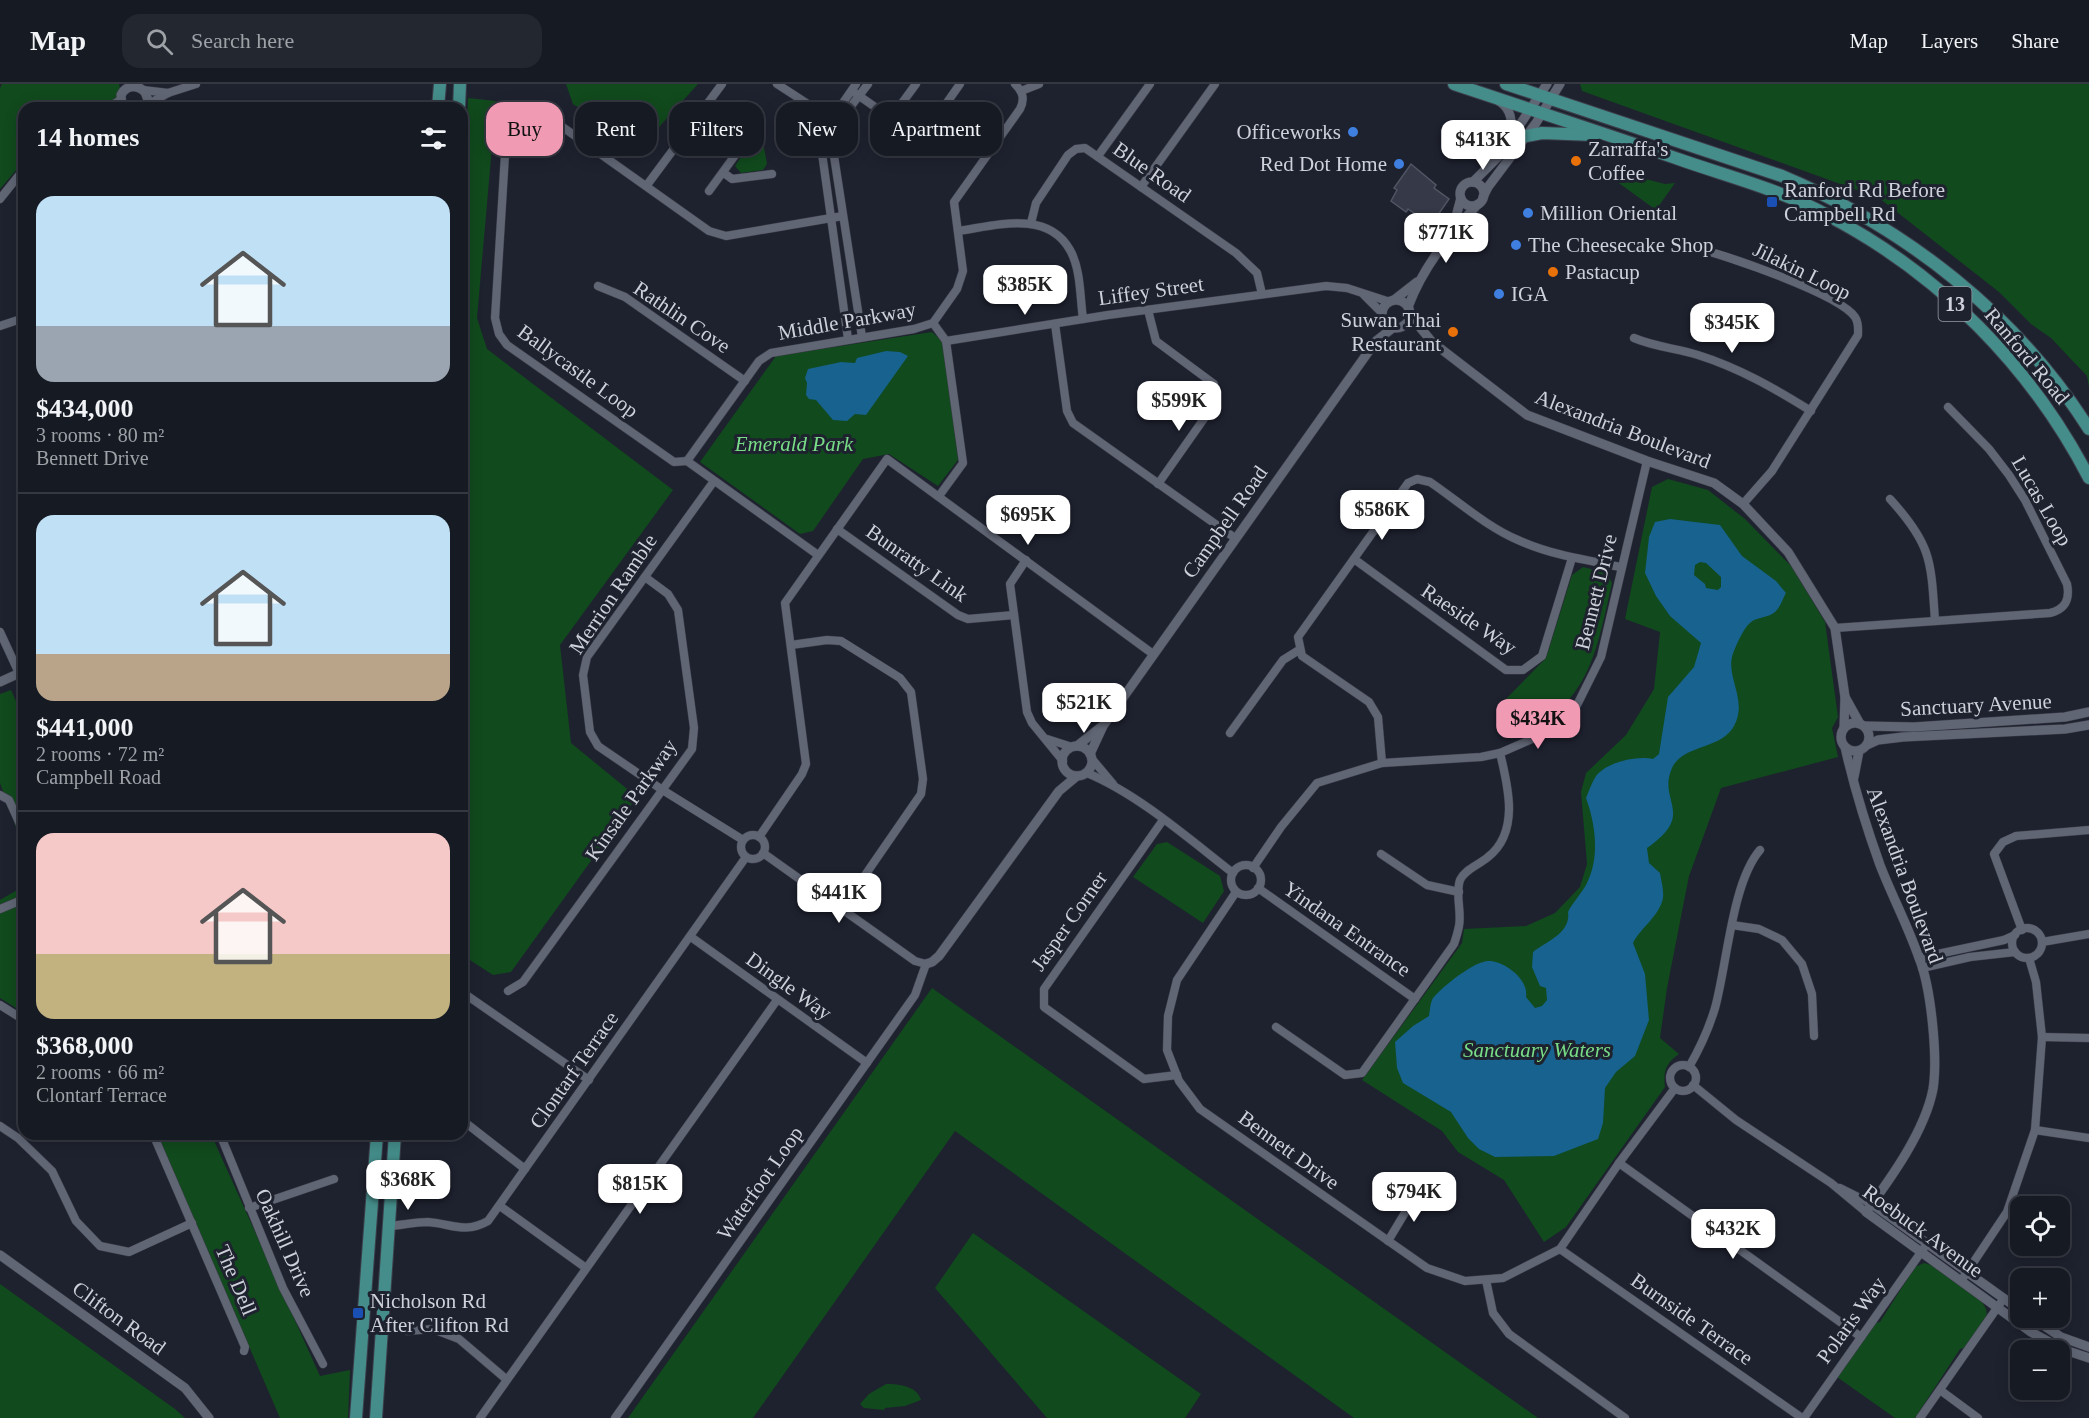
<!DOCTYPE html>
<meta charset="utf-8">
<style>
:root{--surface:#161a23;--page:#232730;--text:#f1f3f6;--muted:#9ea1a6;--line:#353841;--accent:#f09ab4}
body{margin:0;font-family:Georgia,serif;background:var(--page);color:var(--text);height:100vh;display:flex;flex-direction:column;font-size:22px;white-space:nowrap}
*{box-sizing:border-box;margin:0}
p{font-size:20px;color:var(--muted)}
.icon{flex:none;width:33px;height:33px;fill:none;stroke:currentColor;stroke-width:2;stroke-linecap:round;stroke-linejoin:round}
.map{position:relative;flex:1;overflow:hidden}
.details{position:absolute;left:18px;top:18px;width:450px;height:1038px;display:flex;flex-direction:column;background:var(--surface);border-radius:18px;box-shadow:0 3px 15px #0003,0 0 0 2px var(--line)}
.details>*{flex:none}
.top-card{position:absolute;left:486px;top:18px;width:570px;height:54px;display:flex;gap:12px}
.controls{position:absolute;left:2010px;top:1112px;display:grid;gap:12px}
.controls a{display:grid;place-items:center;width:60px;height:60px;border-radius:12px;background:var(--surface);box-shadow:0 3px 15px #0003,0 0 0 2px var(--line);font-size:30px}
.price{position:absolute;translate:-50% -51px;padding:0 14px;border-radius:12px;background:#fff;color:#222;font-size:20px;line-height:39px;filter:drop-shadow(0 2px 3px #0008)}
.price::after{content:'';position:absolute;left:50%;top:36px;width:18px;height:14px;margin-left:-9px;background:inherit;clip-path:polygon(0 0,100% 0,50% 100%)}
.price.selected{background:var(--accent);color:#111}
ul{padding:0;list-style:none}
li{display:grid;align-content:center;gap:12px;height:318px;padding:0 18px}
li+li{border-top:2px solid var(--line)}
li span{display:grid;place-items:center;height:186px;border-radius:18px;color:#555}
li>.icon{margin-inline-start:auto}
span .icon{width:108px;height:108px;fill:#fffc;stroke-width:1}
li b{font-size:26px}
h2{display:flex;justify-content:space-between;align-items:center;height:72px;padding:0 18px;font-size:26px}
.chip{padding:0 21px;border-radius:18px;background:var(--surface);box-shadow:0 3px 15px #0003,0 0 0 2px var(--line);font-size:21px;line-height:54px}
.chip.selected{background:var(--accent);color:#111}
header{display:flex;align-items:center;gap:36px;box-sizing:border-box;height:84px;padding:0 30px;background:var(--surface);border-bottom:2px solid var(--line)}
header strong{font-size:28px}
nav{display:flex;gap:33px;margin-inline-start:auto;font-size:21px}
.search{width:420px;height:54px;background:var(--page);display:flex;align-items:center;gap:15px;box-sizing:border-box;padding:0 21px;border-radius:18px;color:var(--muted);font-size:22px}
.map>svg:first-child{display:block}
.green{fill:#114a1d}
.water{fill:#17628e;fill-rule:evenodd}
.building{fill:#363a48;stroke:#505564;stroke-width:1.5}
.lines{fill:none;stroke-linecap:round;stroke-linejoin:round}
.minor-casing{stroke:#3c3e4a;stroke-width:9}
.tertiary-casing{stroke:#3c3e4a;stroke-width:10}
.primary-casing{stroke:#3c3e4a;stroke-width:14}
.minor{stroke:#616675;stroke-width:8}
.tertiary{stroke:#616675;stroke-width:9}
.primary{stroke:#448d8a;stroke-width:12}
.shop-dot{fill:#3f7fe0;stroke:#1e222f;stroke-width:2}
.food-dot{fill:#e8710a;stroke:#1e222f;stroke-width:2}
.transit-dot{fill:#1a4fb4;stroke:#1e222f;stroke-width:2}
.labels{text-anchor:middle;dominant-baseline:central;stroke-width:6;stroke-linejoin:round;paint-order:stroke}
.shield{fill:#1e222f;stroke:#999ca7;stroke-width:1.5}
.shield-label{font-size:20px;font-weight:bold;fill:#ced1da}
.poi-label{font-size:21px;fill:#ced1da;stroke:#1e222f;text-anchor:start}
.street-label{font-size:21px;fill:#ced1da;stroke:#1e222f}
.park-label{font-size:21px;font-style:italic;fill:#78dd86;stroke:#1e222f}
</style>
<header>
<strong>Map</strong>
<div class="search"><svg class="icon" aria-label="search" viewBox="0 0 24 24"><circle cx="10" cy="10" r="6"/><path d="M15 15l6 6"/></svg>Search here</div>
<nav><a>Map</a><a>Layers</a><a>Share</a></nav>
</header>
<div class="map">
<svg width="2089" height="1334" viewBox="0 0 2089 1334">
<rect width="100%" height="100%" fill="#1e222f"/>
<g class="green">
<polygon points="2,0 119,0 122,13 101,24 24,24 24,77 0,105 0,4"/>
<polygon points="566,0 698,0 640,64 573,20"/>
<polygon points="1580,0 2089,0 2089,303 2087,292 2051,254 2031,240 1999,208 1879,114 1582,7"/>
<polygon points="468,14 496,17 477,234 487,265 673,406 560,561 571,659 637,713 511,888 493,891 462,871 462,153"/>
<polygon points="755,57 764,63 767,80 763,86 741,89 735,82 751,58"/>
<polygon points="1621,87 1626,90 1665,100 1675,99 1656,126 1616,97"/>
<polygon points="932,248 943,258 958,376 938,402 889,370 863,375 813,447 800,450 700,378 776,272"/>
<path d="M1668,395L1708,406L1745,435L1791,482L1825,538L1838,633L1832,644L1838,673L1721,704L1689,792L1667,904L1660,954L1679,970C1666,979 1663,987 1665,1003L1566,1143L1544,1158L1504,1096L1458,1068L1442,1047L1362,996L1462,859L1464,845L1526,842L1555,829L1580,803L1587,780L1581,708L1586,689L1626,651L1654,605L1660,548L1625,535L1652,403Z"/>
<path d="M1583,483L1607,489L1612,499C1595,574 1589,622 1511,655L1504,617L1546,574L1572,491Z"/>
<polygon points="11,606 24,635 24,766 0,699 0,610"/>
<polygon points="1167,758 1220,792 1224,807 1203,839 1133,793 1157,760"/>
<polygon points="24,802 24,929 0,914 0,816"/>
<polygon points="932,904 1538,1334 1354,1334 955,1047 753,1334 628,1334"/>
<polygon points="157,1050 211,1050 320,1292 350,1286 348,1334 280,1334"/>
<polygon points="973,1149 1201,1310 1185,1334 1047,1334 935,1204"/>
<path d="M1924,1179L1931,1181C1945,1190 1993,1215 1986,1233C1981,1244 1970,1255 1964,1264L1960,1265L1915,1334H1895L1837,1293L1875,1239L1880,1238L1915,1183Z"/>
<polygon points="0,1200 175,1325 185,1334 0,1334"/>
<path d="M886,1300C899,1300 917,1302 921,1316L905,1322L885,1324L884,1326L864,1324L860,1320L869,1310Z"/>
</g>
<g class="water">
<polygon points="886,267 900,268 908,272 866,331 855,330 847,337 833,336 816,316 809,315 806,311 807,299 805,294 808,285 841,278 855,279 857,274"/>
<path d="M1670,435L1720,441L1742,472L1776,497L1786,509C1783,514 1780,524 1775,528C1768,534 1756,533 1750,539C1744,544 1737,559 1734,567C1723,591 1749,615 1734,642C1721,666 1683,660 1672,684C1657,718 1697,729 1647,764L1649,779L1660,789C1661,796 1664,806 1663,814C1659,833 1641,843 1633,859L1645,890L1649,936L1635,972L1616,988L1605,1004L1603,1039L1598,1055L1554,1072L1495,1073L1479,1065L1468,1054L1451,1028L1403,999L1397,984L1395,958L1413,942L1429,932C1430,927 1430,919 1433,914C1442,903 1476,875 1490,877C1506,878 1529,896 1526,913L1535,924L1542,922L1547,916L1546,904L1540,902L1532,883L1533,868C1547,857 1571,849 1568,828C1573,818 1581,810 1586,801C1600,774 1596,742 1586,714C1589,707 1592,698 1596,692C1607,678 1637,671 1653,675L1659,670L1668,613L1694,583L1701,559L1670,532L1656,512L1645,489L1649,453L1655,438ZM1700,478L1706,479L1721,493V503L1718,506L1706,504L1705,500L1694,491L1695,481Z"/>
</g>
<polygon class="building" points="1411,80 1436,101 1434,104 1449,115 1431,141 1408,125 1406,128 1391,117 1397,106 1394,104"/>
<g class="lines">
<g class="minor-casing">
<g id="minor">
<polyline points="777,0 834,37"/>
<polyline points="143,6 168,9"/>
<polyline points="1021,7 1039,0"/>
<polyline points="855,9 915,51 922,51 927,47 960,0"/>
<polyline points="147,21 168,9 196,0"/>
<polyline points="108,24 120,16"/>
<polyline points="891,34 916,0"/>
<polyline points="1098,72 1150,0"/>
<polyline points="724,89 732,95 772,90"/>
<polyline points="647,101 722,0"/>
<polyline points="1141,103 1215,0"/>
<polyline points="709,107 752,48"/>
<polyline points="0,115 24,85"/>
<polyline points="1031,139 1036,119 1068,71 1076,65 1085,64 1236,169 1257,189 1262,210"/>
<path d="M958,147C994,142 1047,125 1070,166C1081,185 1080,214 1083,235"/>
<path d="M1699,165C1728,172 1839,210 1855,233C1859,239 1858,245 1858,251L1772,387L1743,420"/>
<polyline points="598,202 625,213 745,297"/>
<polyline points="1364,211 1382,229"/>
<polyline points="1148,226 1156,257 1214,300 1215,319 1158,400"/>
<path d="M933,239L957,205L963,187L954,118L1020,25C1025,15 1023,8 1015,0"/>
<polyline points="1055,240 1067,327 1073,339 1235,454"/>
<polyline points="0,242 24,234"/>
<path d="M862,253L834,72C833,40 850,24 868,0"/>
<path d="M1634,254C1655,263 1676,264 1698,271C1739,284 1774,304 1811,327"/>
<polyline points="848,255 821,62 831,36 856,0"/>
<polyline points="946,257 1108,231 1326,202 1347,204 1390,218"/>
<polyline points="687,377 674,378 507,261 499,250 495,234 507,38 509,31 522,23 540,27 709,147 726,152 843,132"/>
<polyline points="687,377 759,277 771,269 914,245 933,239 946,257 963,379 939,412"/>
<polyline points="687,377 818,471"/>
<polyline points="714,397 587,573 583,591 590,648 598,662 661,705 743,756"/>
<path d="M1890,415C1932,461 1931,477 1935,537"/>
<polyline points="837,445 958,531 968,535 1014,531"/>
<polyline points="1354,475 1506,586 1523,586 1542,572 1572,474"/>
<polyline points="1026,476 1010,500 1027,628 1032,639 1063,677"/>
<path d="M1835,544L2050,529C2066,525 2070,515 2067,500L2025,416L2009,391L1989,365L1948,323"/>
<polyline points="0,548 19,589"/>
<polyline points="791,561 827,556 841,557 900,594 911,608 923,695 921,710 841,826"/>
<polyline points="1230,649 1283,576 1299,566"/>
<polyline points="1047,655 1072,663"/>
<polyline points="1092,675 1113,700"/>
<path d="M1382,679L1378,633L1369,618L1302,572L1298,553L1408,399L1417,395L1430,398C1458,417 1487,443 1518,456C1551,471 1586,476 1621,483"/>
<path d="M1087,689C1138,710 1189,755 1233,789"/>
<polyline points="0,711 9,716 24,749"/>
<polyline points="1163,736 1044,905 1044,923 1144,995 1177,991"/>
<circle cx="753" cy="763" r="12"/>
<polyline points="759,753 802,690 806,680 785,519 887,375 1153,570"/>
<polyline points="1381,770 1427,801 1459,808"/>
<circle cx="1246" cy="796" r="15"/>
<polyline points="1253,784 1281,743 1317,699 1382,679 1481,673 1500,669 1541,651 1577,621 1601,573 1647,377"/>
<polyline points="1258,804 1415,915"/>
<polyline points="1236,808 1177,896 1168,932 1167,966 1179,997 1200,1025 1427,1184 1465,1197 1503,1194 1560,1165 1619,1079 1675,1004"/>
<polyline points="0,825 24,815"/>
<polyline points="1732,841 1759,845 1782,856 1802,880 1812,910 1814,952"/>
<circle cx="2027" cy="859" r="15"/>
<polyline points="2022,846 1994,770 2003,758 2016,752 2089,746"/>
<polyline points="691,853 867,979"/>
<polyline points="2042,858 2089,850"/>
<polyline points="1919,874 2004,856 2015,851"/>
<polyline points="1922,884 1970,873 2015,868"/>
<polyline points="508,907 523,898 692,665 694,644 678,526 668,510 645,493"/>
<polyline points="462,908 589,996"/>
<polyline points="0,921 24,936"/>
<path d="M1276,943L1345,991L1362,989L1454,860C1456,854 1458,848 1459,842C1462,828 1455,811 1460,796C1465,785 1479,781 1488,773C1520,748 1508,702 1500,669"/>
<polyline points="2042,953 2089,954"/>
<circle cx="1683" cy="994" r="13"/>
<path d="M1689,983C1700,964 1709,944 1715,924C1727,881 1732,798 1760,766"/>
<polyline points="1693,1001 1736,1036 1831,1099 1866,1128"/>
<polyline points="462,1036 525,1085"/>
<polyline points="0,1042 18,1054 52,1087 76,1137 100,1162 129,1168 192,1139"/>
<polyline points="2035,1046 2089,1054"/>
<polyline points="153,1050 245,1263 244,1267"/>
<polyline points="220,1050 283,1204 323,1280"/>
<polyline points="1619,1079 1861,1253"/>
<polyline points="1840,1104 1872,1120"/>
<polyline points="500,1122 586,1184"/>
<polyline points="249,1124 334,1095"/>
<path d="M390,1142C402,1141 416,1138 428,1138C452,1140 465,1150 488,1137L746,773"/>
<polyline points="1388,1157 1418,1107"/>
<polyline points="1560,1165 1802,1334"/>
<polyline points="1486,1196 1493,1229 1509,1250 1625,1334"/>
<polyline points="1961,1197 2007,1128 2035,1046 2042,953 2036,898 2029,874"/>
<polyline points="407,1247 433,1245 459,1255 506,1295"/>
<polyline points="1940,1306 1978,1334"/>
<polyline points="480,1334 777,916"/>
<polyline points="615,1334 915,911 926,880 915,877 763,769"/>
<polyline points="1804,1334 1924,1164"/>
<polyline points="1920,1334 2004,1214"/>
</g>
</g>
<g class="tertiary-casing">
<g id="tertiary">
<path d="M1499,17C1513,26 1513,40 1509,55"/>
<path d="M122,24L121,11C126,1 137,0 145,8L148,16L145,24"/>
<circle cx="1472" cy="110" r="12"/>
<polyline points="1473,98 1499,72 1547,0"/>
<polyline points="1483,113 1488,103 1536,39 1560,0"/>
<polyline points="1453,144 1461,114"/>
<polyline points="1394,216 1417,198"/>
<circle cx="1396" cy="230" r="14"/>
<path d="M1408,223C1423,183 1449,151 1478,120"/>
<polyline points="1410,231 1432,258 1527,331 1647,377 1714,399 1743,420 1788,468 1835,544 1845,613 1844,644"/>
<polyline points="0,598 24,587"/>
<polyline points="1845,613 1860,640"/>
<circle cx="1855" cy="653" r="14"/>
<polyline points="1864,642 1914,643 2065,633 2089,628"/>
<polyline points="1867,661 1878,656 1903,653 2065,645 2089,641"/>
<polyline points="1077,662 1101,643"/>
<circle cx="1077" cy="677" r="15"/>
<path d="M1845,663C1854,703 1866,742 1880,781C1892,812 1908,842 1919,874C1931,903 1938,973 1933,1005C1925,1047 1891,1094 1866,1128L2031,1248L2062,1265L2089,1274"/>
<polyline points="1090,670 1103,642 1376,257 1394,243"/>
<polyline points="1854,693 1859,667"/>
<polyline points="926,880 932,878 939,872 1059,707 1077,692"/>
<polyline points="1872,1120 2020,1226"/>
<polyline points="0,1171 185,1304 209,1334"/>
<polyline points="2031,1233 2061,1253 2089,1263"/>
</g>
</g>
<g class="primary-casing">
<g id="primary">
<path d="M1454,0C1532,26 1609,51 1687,78C1734,94 1783,107 1827,131C1939,189 2031,282 2089,394"/>
<path d="M1506,0L1782,92C1906,144 2017,231 2089,345"/>
<polyline points="438,24 440,0"/>
<polyline points="459,24 460,0"/>
<polyline points="1526,52 1542,49 1594,51"/>
<polyline points="356,1334 377,1050"/>
<polyline points="376,1334 395,1050"/>
</g>
</g>
<use href="#minor" class="minor"/>
<use href="#tertiary" class="tertiary"/>
<use href="#primary" class="primary"/>
</g>
<g class="shop-dot">
<circle cx="1353" cy="48" r="6"/>
<circle cx="1399" cy="80" r="6"/>
<circle cx="1528" cy="129" r="6"/>
<circle cx="1516" cy="161" r="6"/>
<circle cx="1499" cy="210" r="6"/>
</g>
<g class="food-dot">
<circle cx="1576" cy="77" r="6"/>
<circle cx="1553" cy="188" r="6"/>
<circle cx="1453" cy="248" r="6"/>
</g>
<g class="transit-dot">
<rect x="1766" y="112" width="12" height="12" rx="3"/>
<rect x="352" y="1223" width="12" height="12" rx="3"/>
</g>
<g class="labels">
<rect class="shield" x="1938.5" y="203" width="33" height="34" rx="4.5"/>
<g class="shield-label">
<text x="1955" y="220">13</text>
</g>
<g class="poi-label">
<text x="1341" y="48" text-anchor="end">Officeworks</text>
<text x="1588" y="65">Zarraffa's<tspan x="1588" dy="24">Coffee</tspan></text>
<text x="1387" y="80" text-anchor="end">Red Dot Home</text>
<text x="1784" y="106">Ranford Rd Before<tspan x="1784" dy="24">Campbell Rd</tspan></text>
<text x="1540" y="129">Million Oriental</text>
<text x="1528" y="161">The Cheesecake Shop</text>
<text x="1565" y="188">Pastacup</text>
<text x="1511" y="210">IGA</text>
<text x="1441" y="236" text-anchor="end">Suwan Thai<tspan x="1441" dy="24">Restaurant</tspan></text>
<text x="370" y="1217">Nicholson Rd<tspan x="370" dy="24">After Clifton Rd</tspan></text>
</g>
<g class="street-label">
<text transform="translate(1152 88) rotate(35)">Blue Road</text>
<text transform="translate(1802 187) rotate(26)">Jilakin Loop</text>
<text transform="translate(1151 207) rotate(-8)">Liffey Street</text>
<text transform="translate(682 233) rotate(34)">Rathlin Cove</text>
<text transform="translate(847 237) rotate(-10)">Middle Parkway</text>
<text transform="translate(2027 272) rotate(50)">Ranford Road</text>
<text transform="translate(578 287) rotate(36)">Ballycastle Loop</text>
<text transform="translate(1623 345) rotate(21)">Alexandria Boulevard</text>
<text transform="translate(2042 417) rotate(60)">Lucas Loop</text>
<text transform="translate(1225 438) rotate(-55)">Campbell Road</text>
<text transform="translate(917 479) rotate(35)">Bunratty Link</text>
<text transform="translate(1596 508) rotate(-76)">Bennett Drive</text>
<text transform="translate(613 510) rotate(-56)">Merrion Ramble</text>
<text transform="translate(1469 535) rotate(34)">Raeside Way</text>
<text transform="translate(1976 621) rotate(-3)">Sanctuary Avenue</text>
<text transform="translate(631 716) rotate(-55)">Kinsale Parkway</text>
<text transform="translate(1905 791) rotate(70)">Alexandria Boulevard</text>
<text transform="translate(1069 837) rotate(-55)">Jasper Corner</text>
<text transform="translate(1347 845) rotate(35)">Yindana Entrance</text>
<text transform="translate(789 902) rotate(36)">Dingle Way</text>
<text transform="translate(574 986) rotate(-55)">Clontarf Terrace</text>
<text transform="translate(1289 1066) rotate(36)">Bennett Drive</text>
<text transform="translate(760 1099) rotate(-55)">Waterfoot Loop</text>
<text transform="translate(1923 1147) rotate(36)">Roebuck Avenue</text>
<text transform="translate(285 1159) rotate(66)">Oakhill Drive</text>
<text transform="translate(236 1196) rotate(67)">The Dell</text>
<text transform="translate(119 1234) rotate(36)">Clifton Road</text>
<text transform="translate(1692 1235) rotate(35)">Burnside Terrace</text>
<text transform="translate(1851 1236) rotate(-54)">Polaris Way</text>
</g>
<g class="park-label">
<text x="794" y="360">Emerald Park</text>
<text x="1537" y="966">Sanctuary Waters</text>
</g>
</g>
</svg>
<div class="controls">
<a><svg class="icon" aria-label="locate" viewBox="0 0 24 24"><circle cx="12" cy="12" r="6"/><path d="M12 2v4M12 18v4M2 12h4M18 12h4"/></svg></a>
<a>+</a>
<a>−</a>
</div>
<b class="price" style="left:1483px;top:87px">$413K</b>
<b class="price" style="left:1446px;top:180px">$771K</b>
<b class="price" style="left:1025px;top:232px">$385K</b>
<b class="price" style="left:1732px;top:270px">$345K</b>
<b class="price" style="left:1179px;top:348px">$599K</b>
<b class="price" style="left:1382px;top:457px">$586K</b>
<b class="price" style="left:1028px;top:462px">$695K</b>
<b class="price" style="left:1084px;top:650px">$521K</b>
<b class="price selected" style="left:1538px;top:666px">$434K</b>
<b class="price" style="left:839px;top:840px">$441K</b>
<b class="price" style="left:408px;top:1127px">$368K</b>
<b class="price" style="left:640px;top:1131px">$815K</b>
<b class="price" style="left:1414px;top:1139px">$794K</b>
<b class="price" style="left:1733px;top:1176px">$432K</b>
<div class="top-card">
<a class="chip selected">Buy</a>
<a class="chip">Rent</a>
<a class="chip">Filters</a>
<a class="chip">New</a>
<a class="chip">Apartment</a>
</div>
<section class="details">
<h2>14 homes<svg class="icon" aria-label="filters" viewBox="0 0 24 24"><path d="M4 7h16M4 17h16"/><circle cx="9" cy="7" r="2"/><circle cx="15" cy="17" r="2"/></svg></h2>
<ul>
<li><span style="background:linear-gradient(#bfe0f5 70%,#9aa5b1 0)"><svg class="icon" aria-label="home" viewBox="0 0 24 24"><path d="M3 11l9-7 9 7M6 9v11h12V9"/></svg></span><div><b>$434,000</b><p>3 rooms · 80 m²</p><p>Bennett Drive</p></div></li>
<li><span style="background:linear-gradient(#bfe0f5 75%,#b9a48a 0)"><svg class="icon" aria-label="home" viewBox="0 0 24 24"><path d="M3 11l9-7 9 7M6 9v11h12V9"/></svg></span><div><b>$441,000</b><p>2 rooms · 72 m²</p><p>Campbell Road</p></div></li>
<li><span style="background:linear-gradient(#f6c9c9 65%,#c2b280 0)"><svg class="icon" aria-label="home" viewBox="0 0 24 24"><path d="M3 11l9-7 9 7M6 9v11h12V9"/></svg></span><div><b>$368,000</b><p>2 rooms · 66 m²</p><p>Clontarf Terrace</p></div></li>
</ul>
</section>
</div>
